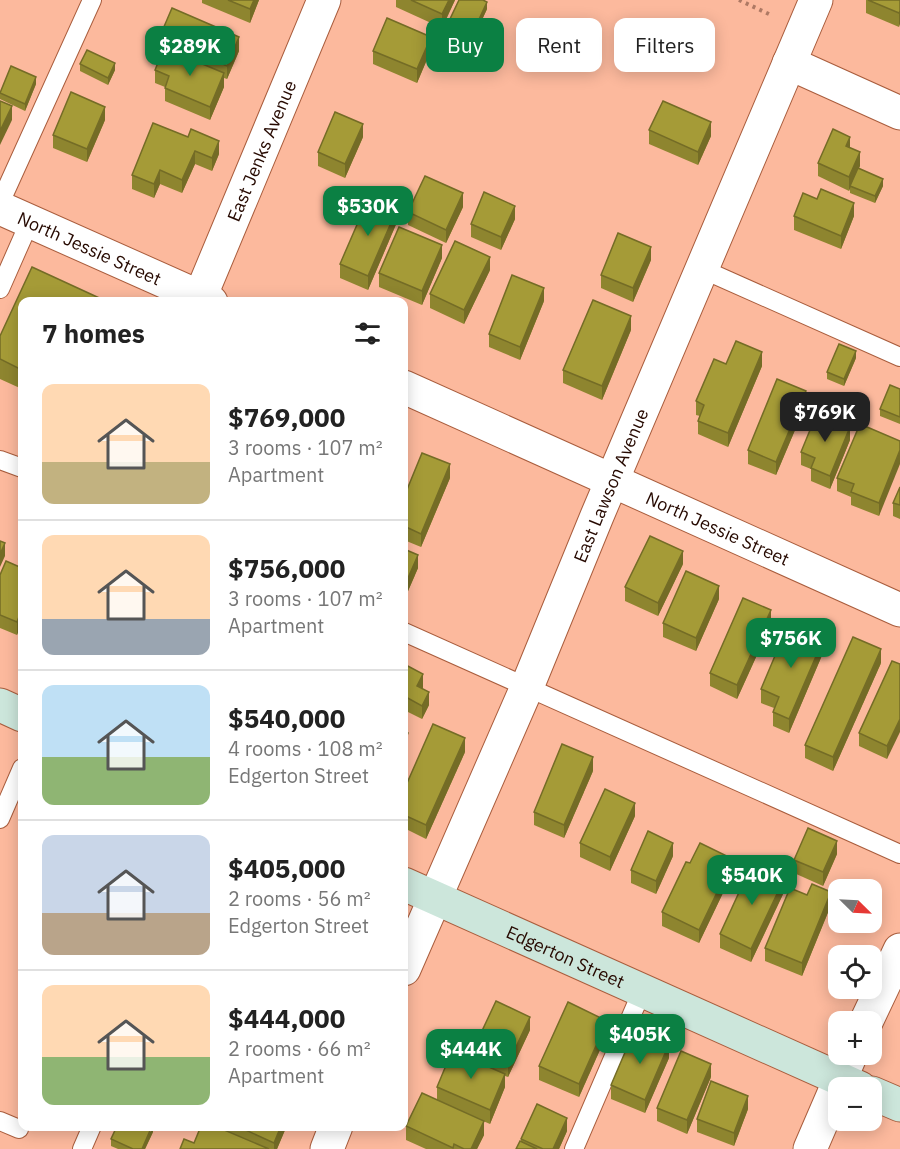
<!DOCTYPE html>
<meta charset="utf-8">
<style>
:root{--surface:#fff;--page:#f6f6f6;--text:#222;--muted:#767676;--line:#e0e0e0;--accent:#0b8043}
body{margin:0;font-family:"IBM Plex Sans",sans-serif;background:var(--page);color:var(--text);height:100vh;display:flex;flex-direction:column;font-size:22px;white-space:nowrap}
*{box-sizing:border-box;margin:0}
p{font-size:20px;color:var(--muted)}
.icon{flex:none;width:33px;height:33px;fill:none;stroke:currentColor;stroke-width:2;stroke-linecap:round;stroke-linejoin:round}
.map{position:relative;flex:1;overflow:hidden}
.drawer{position:absolute;left:18px;top:297px;width:390px;height:834px;display:flex;flex-direction:column;background:var(--surface);border-radius:12px;box-shadow:0 3px 15px #0003}
.drawer>*{flex:none}
.guide{position:absolute;left:426px;top:18px;width:384px;height:54px;display:flex;gap:12px}
.needle{width:39px;rotate:114deg}
.fabs{position:absolute;left:828px;top:879px;display:grid;gap:12px}
.fabs a{display:grid;place-items:center;width:54px;height:54px;border-radius:12px;background:var(--surface);box-shadow:0 3px 15px #0003;font-size:30px}
.price{position:absolute;translate:-50% -51px;padding:0 14px;border-radius:12px;background:var(--accent);color:#fff;font-size:20px;line-height:39px;filter:drop-shadow(0 2px 3px #0008)}
.price::after{content:'';position:absolute;left:50%;top:36px;width:18px;height:14px;margin-left:-9px;background:inherit;clip-path:polygon(0 0,100% 0,50% 100%)}
.price.current{background:#222;color:#fff}
ul{padding:0;list-style:none}
li{display:flex;align-items:center;gap:18px;height:150px;padding:0 24px}
li+li{border-top:2px solid var(--line)}
li span{display:grid;place-items:center;flex:none;width:168px;height:120px;border-radius:12px;color:#555}
li>.icon{margin-inline-start:auto}
span .icon{width:72px;height:72px;fill:#fffc;stroke-width:1}
li b{font-size:26px}
h2{display:flex;justify-content:space-between;align-items:center;height:72px;padding:0 24px;font-size:26px}
.pill{padding:0 21px;border-radius:12px;background:var(--surface);box-shadow:0 3px 15px #0003;font-size:21px;line-height:54px}
.pill.current{background:var(--accent);color:#fff}
.map>svg:first-child{display:block}
.lines{fill:none;stroke-linecap:round;stroke-linejoin:round}
.lane-casing{stroke:#a95d3d;stroke-width:20}
.street-casing{stroke:#a95d3d;stroke-width:35}
.secondary-casing{stroke:#a95d3d;stroke-width:35}
.path{stroke:#ae7964;stroke-width:4;stroke-dasharray:3 4.5;stroke-linecap:butt}
.lane{stroke:#fff;stroke-width:18}
.street{stroke:#fff;stroke-width:33}
.secondary{stroke:#cce6db;stroke-width:33}
.wall{fill:#8e852f}
.shaded-wall{fill:#746c26}
.building{fill:#a59b37;stroke:#746c26;stroke-width:1.5}
.labels{text-anchor:middle;dominant-baseline:central;stroke-width:5;stroke-linejoin:round;paint-order:stroke}
.street-label{font-size:18px;fill:#260900;stroke:#fecab5}
</style>
<div class="map">
<svg width="900" height="1149" viewBox="0 0 900 1149">
<rect width="100%" height="100%" fill="#fcb99d"/>
<g class="lines">
<g class="lane-casing">
<g id="lane">
<polyline points="0,203 92,0"/>
<polyline points="702,269 900,357"/>
<polyline points="0,289 30,221"/>
<polyline points="0,460 22,468"/>
<polyline points="404,632 900,854"/>
<polyline points="0,819 22,768"/>
<polyline points="0,1121 19,1129"/>
<polyline points="82,1149 92,1126"/>
<polyline points="574,1149 642,991"/>
</g>
</g>
<g class="street-casing">
<g id="street">
<polyline points="789,63 900,113"/>
<path id="s1" d="M0,208L211,302"/>
<path id="s2" d="M198,302L324,0"/>
<path id="s3" d="M404,387L900,610"/>
<path id="s4" d="M404,969L527,687L597,516L816,0"/>
<polyline points="866,1022 900,950"/>
<polyline points="327,1149 336,1126"/>
<polyline points="810,1149 851,1054"/>
</g>
</g>
<g class="secondary-casing">
<g id="secondary">
<polyline points="0,705 22,715"/>
<path id="s5" d="M404,884L860,1088"/>
<polyline points="872,1093 900,1105"/>
</g>
</g>
<polyline class="path" points="739,0 771,15"/>
<use href="#lane" class="lane"/>
<use href="#street" class="street"/>
<use href="#secondary" class="secondary"/>
</g>
<g class="wall">
<polygon points="202,0 259,0 250,23 202,3"/>
<polygon points="396,0 455,0 442,28 396,7"/>
<polygon points="866,0 900,0 899,27 866,13"/>
<polygon points="487,9 474,37 450,26 450,19"/>
<polygon points="160,36 239,51 227,79 224,78 224,87 210,120 165,101 165,87 155,83 155,70 163,51 160,50"/>
<polygon points="431,50 417,83 373,64 373,51"/>
<polygon points="80,64 115,70 108,85 80,71"/>
<polygon points="36,84 25,111 0,99 0,92"/>
<polygon points="105,120 87,162 53,148 53,135"/>
<polygon points="649,130 711,136 698,165 649,144"/>
<polygon points="188,137 219,154 212,171 195,164 182,193 160,184 154,198 132,189 132,175"/>
<polygon points="363,137 345,178 318,166 318,152"/>
<polygon points="850,148 860,166 858,168 883,186 875,203 850,193 850,187 849,191 818,176 818,163"/>
<polygon points="463,207 446,243 408,225 408,212"/>
<polygon points="794,216 854,216 841,249 794,230"/>
<polygon points="515,219 501,250 471,237 471,224"/>
<polygon points="397,222 368,290 340,278 340,264"/>
<polygon points="442,258 422,305 379,287 379,273"/>
<polygon points="651,260 633,302 601,288 601,275"/>
<polygon points="490,270 464,324 430,308 430,294"/>
<polygon points="544,301 520,360 489,347 489,334"/>
<polygon points="22,302 22,389 0,379 0,336"/>
<polygon points="631,330 602,400 563,383 563,370"/>
<polygon points="856,358 844,386 827,379 827,372"/>
<polygon points="726,364 762,366 728,447 698,434 698,421 700,416 696,415 696,401"/>
<polygon points="900,389 900,424 880,416 880,409"/>
<polygon points="806,404 776,475 748,464 748,450"/>
<polygon points="850,440 830,489 811,481 811,469 801,465 801,452"/>
<polygon points="900,441 879,516 851,505 851,497 837,491 837,478"/>
<polygon points="450,478 421,547 404,540 404,497"/>
<polygon points="900,487 900,519 893,516 893,503"/>
<polygon points="404,549 418,568 405,598 404,597"/>
<polygon points="683,564 658,616 625,601 625,587"/>
<polygon points="22,568 22,622 17,635 0,628 0,575"/>
<polygon points="719,599 696,651 663,637 663,623"/>
<polygon points="771,624 737,699 710,686 710,673"/>
<polygon points="823,653 789,733 773,726 773,712 774,708 761,703 761,689"/>
<polygon points="881,663 833,771 805,758 805,745"/>
<polygon points="404,664 423,687 423,689 429,705 422,719 404,710"/>
<polygon points="900,664 887,759 859,746 859,733"/>
<polygon points="465,752 426,839 404,828 404,790"/>
<polygon points="593,771 564,838 534,825 534,812"/>
<polygon points="635,816 610,871 580,857 580,843"/>
<polygon points="837,854 823,886 794,873 794,860"/>
<polygon points="673,856 656,894 631,883 631,870"/>
<polygon points="690,863 733,872 699,943 662,926 662,912"/>
<polygon points="784,892 751,962 720,948 720,934"/>
<polygon points="831,905 802,976 765,961 765,948"/>
<polygon points="530,1030 508,1077 505,1076 505,1087 490,1124 467,1114 484,1135 477,1149 426,1149 406,1140 406,1126 437,1100 437,1087 474,1061 474,1048"/>
<polygon points="607,1034 579,1097 539,1080 539,1066"/>
<polygon points="669,1058 645,1113 611,1099 611,1085"/>
<polygon points="711,1077 687,1134 657,1121 657,1108"/>
<polygon points="748,1109 734,1146 697,1132 697,1119"/>
<polygon points="201,1126 285,1126 285,1130 277,1149 180,1149 194,1143"/>
<polygon points="567,1131 559,1149 516,1149 521,1141 521,1139"/>
<polygon points="153,1132 145,1149 118,1149 111,1146 111,1139"/>
</g>
<g class="shaded-wall">
<polygon points="254,0 259,0 250,23 250,9"/>
<polygon points="449,0 455,0 442,28 442,14"/>
<polygon points="487,2 487,9 474,37 474,30"/>
<polygon points="900,11 900,24 899,27 899,13"/>
<polygon points="239,37 239,51 227,79 227,66"/>
<polygon points="431,37 431,50 417,83 417,69"/>
<polygon points="115,63 115,70 108,85 108,78"/>
<polygon points="224,73 224,87 210,120 210,107"/>
<polygon points="36,77 36,84 25,111 25,104"/>
<polygon points="12,106 12,120 0,145 0,131"/>
<polygon points="105,107 105,120 87,162 87,149"/>
<polygon points="711,122 711,136 698,165 698,152"/>
<polygon points="363,124 363,137 345,178 345,164"/>
<polygon points="850,137 850,151 846,146"/>
<polygon points="219,141 219,154 212,171 212,158"/>
<polygon points="195,151 195,164 182,193 182,180"/>
<polygon points="860,152 860,166 849,191 849,177"/>
<polygon points="160,170 160,184 154,198 154,184"/>
<polygon points="883,179 883,186 875,203 875,196"/>
<polygon points="463,193 463,207 446,243 446,230"/>
<polygon points="854,203 854,216 841,249 841,236"/>
<polygon points="515,206 515,219 501,250 501,237"/>
<polygon points="397,209 397,222 368,290 368,276"/>
<polygon points="442,245 442,258 422,305 422,291"/>
<polygon points="651,247 651,260 633,302 633,288"/>
<polygon points="490,257 490,270 464,324 464,310"/>
<polygon points="544,288 544,301 520,360 520,347"/>
<polygon points="631,316 631,330 602,400 602,386"/>
<polygon points="856,351 856,358 844,386 844,379"/>
<polygon points="762,352 762,366 728,447 728,433"/>
<polygon points="806,391 806,404 776,475 776,462"/>
<polygon points="850,427 850,440 830,489 830,476"/>
<polygon points="900,450 900,464 879,516 879,503"/>
<polygon points="450,464 450,478 421,547 421,534"/>
<polygon points="5,543 5,556 0,567 0,554"/>
<polygon points="683,551 683,564 658,616 658,603"/>
<polygon points="418,555 418,568 405,598 405,585"/>
<polygon points="719,586 719,599 696,651 696,638"/>
<polygon points="22,609 22,622 17,635 17,622"/>
<polygon points="771,610 771,624 737,699 737,685"/>
<polygon points="823,640 823,653 789,733 789,719"/>
<polygon points="881,649 881,663 833,771 833,757"/>
<polygon points="423,674 423,687 417,700 417,686"/>
<polygon points="429,692 429,705 422,719 422,706"/>
<polygon points="900,719 900,732 887,759 887,746"/>
<polygon points="408,733 408,747 404,757 404,743"/>
<polygon points="465,738 465,752 426,839 426,825"/>
<polygon points="593,757 593,771 564,838 564,825"/>
<polygon points="635,803 635,816 610,871 610,857"/>
<polygon points="837,841 837,854 823,886 823,872"/>
<polygon points="673,843 673,856 656,894 656,881"/>
<polygon points="733,859 733,872 699,943 699,930"/>
<polygon points="784,879 784,892 751,962 751,949"/>
<polygon points="831,892 831,905 802,976 802,963"/>
<polygon points="530,1017 530,1030 508,1077 508,1064"/>
<polygon points="607,1021 607,1034 579,1097 579,1084"/>
<polygon points="669,1044 669,1058 645,1113 645,1100"/>
<polygon points="711,1064 711,1077 687,1134 687,1120"/>
<polygon points="505,1074 505,1087 490,1124 490,1110"/>
<polygon points="748,1096 748,1109 734,1146 734,1133"/>
<polygon points="567,1118 567,1131 559,1149 553,1149"/>
<polygon points="484,1121 484,1135 477,1149 471,1149"/>
<polygon points="153,1126 153,1132 145,1149 142,1149"/>
<polygon points="281,1126 285,1126 285,1130 277,1149 274,1149 274,1143"/>
</g>
<g class="building">
<polygon points="228,0 254,0 250,9"/>
<polygon points="411,0 449,0 442,14"/>
<polygon points="459,0 483,0 487,2 474,30 450,19"/>
<polygon points="868,0 900,0 900,11 899,13"/>
<polygon points="172,8 239,37 227,66 160,36"/>
<polygon points="387,18 431,37 417,69 373,51"/>
<polygon points="164,48 224,73 210,107 165,88 169,76 155,70"/>
<polygon points="87,50 115,63 108,78 80,64"/>
<polygon points="11,66 36,77 25,104 0,93"/>
<polygon points="71,92 105,107 87,149 53,135"/>
<polygon points="0,101 12,106 0,131"/>
<polygon points="663,101 711,122 698,152 649,130"/>
<polygon points="335,112 363,124 345,164 318,152"/>
<polygon points="153,123 188,137 191,129 219,141 212,158 195,151 182,180 160,170 154,184 132,175"/>
<polygon points="833,129 850,137 846,146 860,152 849,177 818,163"/>
<polygon points="858,168 883,179 875,196 850,186"/>
<polygon points="425,176 463,193 446,230 408,212"/>
<polygon points="821,189 854,203 841,236 794,216 803,193 817,199"/>
<polygon points="484,192 515,206 501,237 471,224"/>
<polygon points="369,197 397,209 368,276 340,264"/>
<polygon points="399,227 442,245 422,291 379,273"/>
<polygon points="618,233 651,247 633,288 601,275"/>
<polygon points="455,241 490,257 464,310 430,294"/>
<polygon points="32,267 108,302 22,302 22,370 0,359 0,336"/>
<polygon points="512,275 544,288 520,347 489,334"/>
<polygon points="593,300 631,316 602,386 563,370"/>
<polygon points="736,341 762,352 728,433 698,421 704,405 696,401 714,359 726,364"/>
<polygon points="839,344 856,351 844,379 827,372"/>
<polygon points="777,379 806,391 776,462 748,450"/>
<polygon points="890,385 900,389 900,417 880,409"/>
<polygon points="817,413 850,427 830,476 811,468 815,458 801,452"/>
<polygon points="860,424 900,441 900,450 879,503 851,492 854,484 837,478"/>
<polygon points="422,453 450,464 421,534 404,526 404,497"/>
<polygon points="900,487 900,505 893,503"/>
<polygon points="650,536 683,551 658,603 625,587"/>
<polygon points="0,541 5,543 0,554"/>
<polygon points="404,549 418,555 405,585 404,584"/>
<polygon points="6,561 22,568 22,609 17,622 0,615 0,575"/>
<polygon points="686,571 719,586 696,638 663,623"/>
<polygon points="743,598 771,610 737,685 710,673"/>
<polygon points="788,625 823,640 789,719 773,712 779,697 761,689"/>
<polygon points="853,637 881,649 833,757 805,745"/>
<polygon points="892,661 900,664 900,719 887,746 859,733"/>
<polygon points="404,664 423,674 417,686 429,692 422,706 404,696"/>
<polygon points="433,724 465,738 426,825 404,815 404,790"/>
<polygon points="404,732 408,733 404,743"/>
<polygon points="562,744 593,757 564,825 534,812"/>
<polygon points="605,789 635,803 610,857 580,843"/>
<polygon points="808,828 837,841 823,872 794,860"/>
<polygon points="648,831 673,843 656,881 631,870"/>
<polygon points="700,843 733,859 699,930 662,912 686,862 690,863"/>
<polygon points="752,864 784,879 751,949 720,934"/>
<polygon points="812,884 831,892 802,963 765,948 790,888 807,895"/>
<polygon points="496,1001 530,1017 508,1064 474,1048"/>
<polygon points="568,1002 607,1021 579,1084 539,1066"/>
<polygon points="635,1029 669,1044 645,1100 611,1085"/>
<polygon points="452,1051 505,1074 490,1110 437,1087"/>
<polygon points="681,1051 711,1064 687,1120 657,1108"/>
<polygon points="711,1081 748,1096 734,1133 697,1119"/>
<polygon points="422,1093 484,1121 471,1149 464,1149 454,1144 453,1148 406,1126"/>
<polygon points="537,1104 567,1118 553,1149 543,1149 521,1139"/>
<polygon points="117,1126 152,1126 142,1149 133,1149 111,1139"/>
<polygon points="201,1126 215,1126 269,1149 180,1149 184,1139 194,1143"/>
<polygon points="237,1126 281,1126 274,1143"/>
<polygon points="520,1141 537,1149 516,1149"/>
</g>
<g class="labels">
<g class="street-label">
<text stroke="none"><textPath href="#s2" startOffset="164">East Jenks Avenue</textPath></text>
<text stroke="none"><textPath href="#s1" startOffset="98">North Jessie Street</textPath></text>
<text stroke="none"><textPath href="#s4" startOffset="526">East Lawson Avenue</textPath></text>
<text stroke="none"><textPath href="#s3" startOffset="344">North Jessie Street</textPath></text>
<text stroke="none"><textPath href="#s5" startOffset="177">Edgerton Street</textPath></text>
</g>
</g>
</svg>
<div class="fabs">
<a><svg class="needle" viewBox="-14 -14 28 28"><path d="M0-13l5 13h-10z" fill="#e53935"/><path d="M0 13l5-13h-10z" fill="#767676"/></svg></a>
<a><svg class="icon" aria-label="locate" viewBox="0 0 24 24"><circle cx="12" cy="12" r="6"/><path d="M12 2v4M12 18v4M2 12h4M18 12h4"/></svg></a>
<a>+</a>
<a>−</a>
</div>
<b class="price" style="left:190px;top:77px">$289K</b>
<b class="price" style="left:368px;top:237px">$530K</b>
<b class="price current" style="left:825px;top:443px">$769K</b>
<b class="price" style="left:791px;top:669px">$756K</b>
<b class="price" style="left:752px;top:906px">$540K</b>
<b class="price" style="left:640px;top:1065px">$405K</b>
<b class="price" style="left:471px;top:1080px">$444K</b>
<div class="guide">
<a class="pill current">Buy</a>
<a class="pill">Rent</a>
<a class="pill">Filters</a>
</div>
<section class="drawer">
<h2>7 homes<svg class="icon" aria-label="filters" viewBox="0 0 24 24"><path d="M4 7h16M4 17h16"/><circle cx="9" cy="7" r="2"/><circle cx="15" cy="17" r="2"/></svg></h2>
<ul>
<li><span style="background:linear-gradient(#ffd9b3 65%,#c2b280 0)"><svg class="icon" aria-label="home" viewBox="0 0 24 24"><path d="M3 11l9-7 9 7M6 9v11h12V9"/></svg></span><div><b>$769,000</b><p>3 rooms · 107 m²</p><p>Apartment</p></div></li>
<li><span style="background:linear-gradient(#ffd9b3 70%,#9aa5b1 0)"><svg class="icon" aria-label="home" viewBox="0 0 24 24"><path d="M3 11l9-7 9 7M6 9v11h12V9"/></svg></span><div><b>$756,000</b><p>3 rooms · 107 m²</p><p>Apartment</p></div></li>
<li><span style="background:linear-gradient(#bfe0f5 60%,#8fb573 0)"><svg class="icon" aria-label="home" viewBox="0 0 24 24"><path d="M3 11l9-7 9 7M6 9v11h12V9"/></svg></span><div><b>$540,000</b><p>4 rooms · 108 m²</p><p>Edgerton Street</p></div></li>
<li><span style="background:linear-gradient(#c9d6e8 65%,#b9a48a 0)"><svg class="icon" aria-label="home" viewBox="0 0 24 24"><path d="M3 11l9-7 9 7M6 9v11h12V9"/></svg></span><div><b>$405,000</b><p>2 rooms · 56 m²</p><p>Edgerton Street</p></div></li>
<li><span style="background:linear-gradient(#ffd9b3 60%,#8fb573 0)"><svg class="icon" aria-label="home" viewBox="0 0 24 24"><path d="M3 11l9-7 9 7M6 9v11h12V9"/></svg></span><div><b>$444,000</b><p>2 rooms · 66 m²</p><p>Apartment</p></div></li>
</ul>
</section>
</div>
